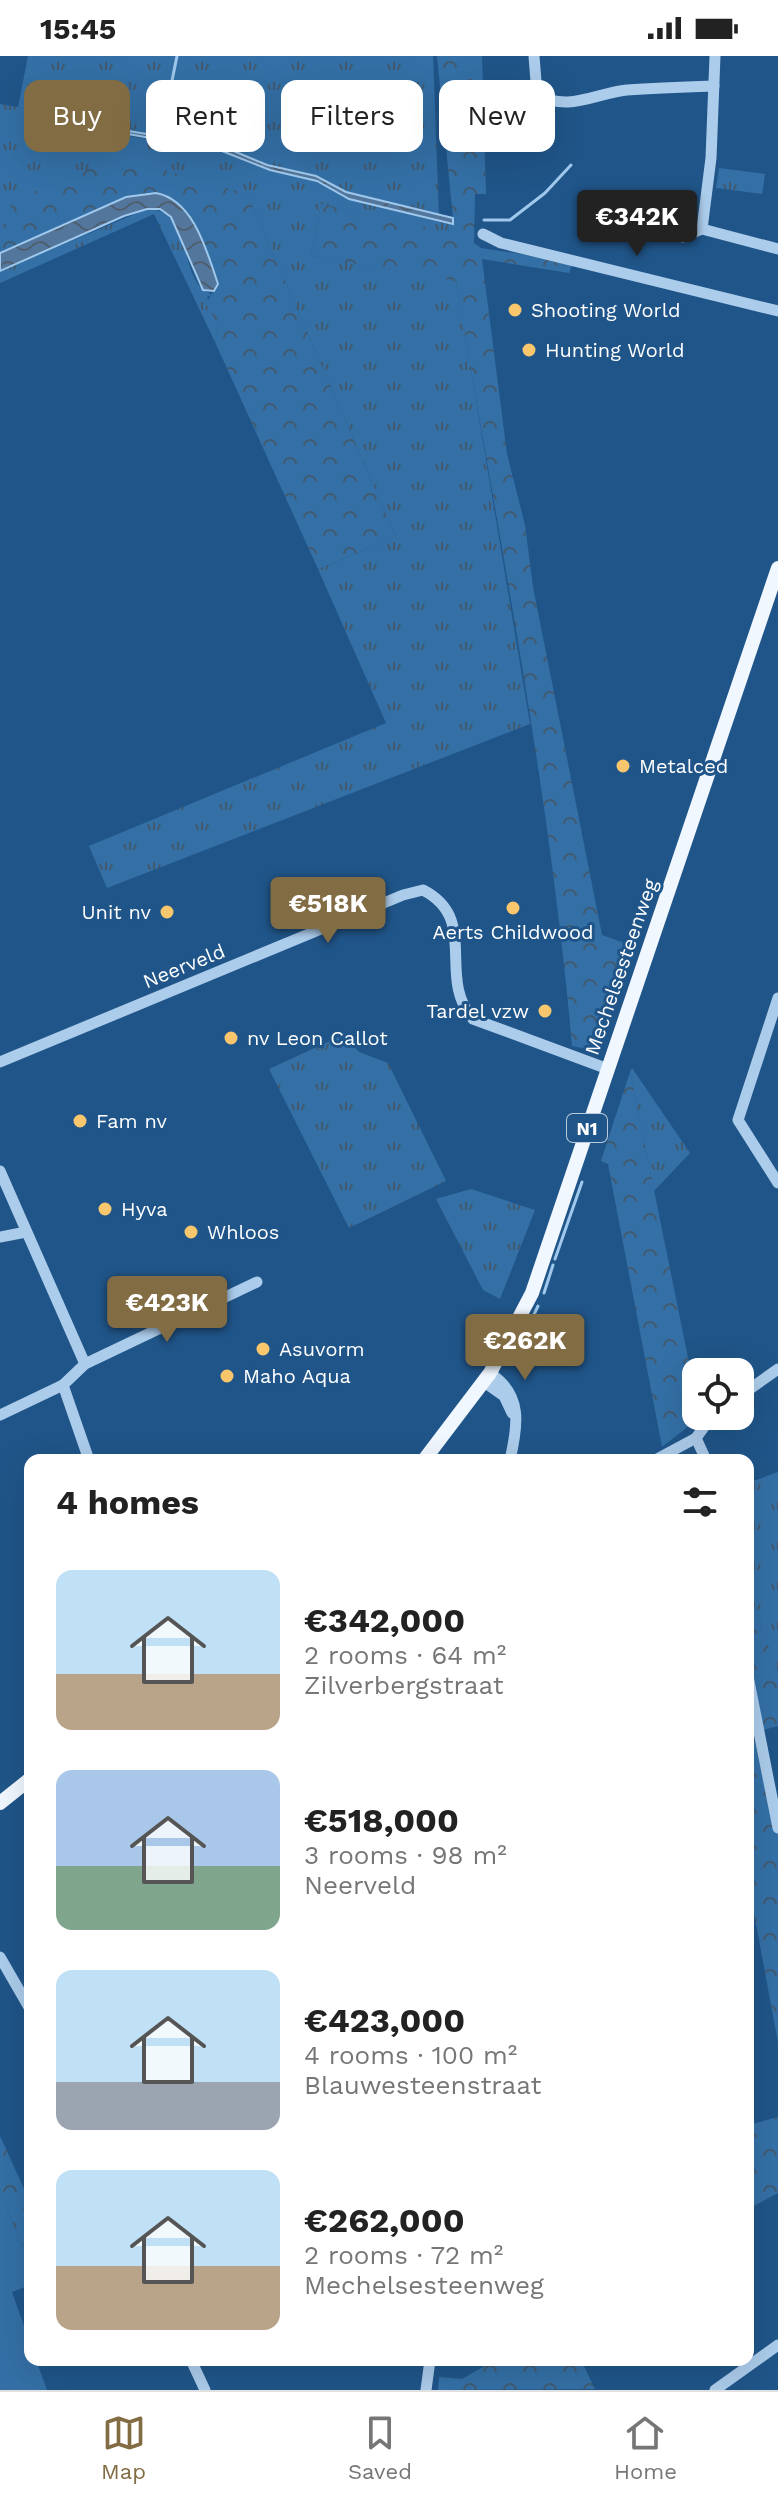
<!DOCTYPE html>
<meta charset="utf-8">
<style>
:root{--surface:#fff;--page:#f2f2f2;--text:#222;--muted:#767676;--line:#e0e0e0;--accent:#826c43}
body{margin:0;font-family:"Work Sans",sans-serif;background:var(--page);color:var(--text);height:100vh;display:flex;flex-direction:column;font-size:30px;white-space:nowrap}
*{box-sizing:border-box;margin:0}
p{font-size:26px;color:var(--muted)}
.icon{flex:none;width:44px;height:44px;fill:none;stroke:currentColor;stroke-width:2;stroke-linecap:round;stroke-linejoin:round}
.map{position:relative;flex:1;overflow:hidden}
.side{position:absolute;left:24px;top:1398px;width:730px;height:912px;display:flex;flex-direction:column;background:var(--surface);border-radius:16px;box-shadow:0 8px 32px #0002}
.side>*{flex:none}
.banner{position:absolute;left:24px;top:24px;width:730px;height:72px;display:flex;gap:16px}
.tools{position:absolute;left:682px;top:1302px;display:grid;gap:16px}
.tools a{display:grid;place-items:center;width:72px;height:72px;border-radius:16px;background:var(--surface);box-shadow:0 8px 32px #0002;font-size:40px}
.price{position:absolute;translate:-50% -68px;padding:0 18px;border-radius:8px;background:var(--accent);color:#fff;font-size:26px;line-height:52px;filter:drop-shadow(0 2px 4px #0008)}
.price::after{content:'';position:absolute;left:50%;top:48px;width:24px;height:18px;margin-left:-12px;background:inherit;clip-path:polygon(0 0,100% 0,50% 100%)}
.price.current{background:#222;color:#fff}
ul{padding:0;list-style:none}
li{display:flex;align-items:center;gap:24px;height:200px;padding:0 32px}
li span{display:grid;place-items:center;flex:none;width:224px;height:160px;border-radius:16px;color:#555}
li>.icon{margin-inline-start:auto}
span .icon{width:96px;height:96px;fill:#fffc;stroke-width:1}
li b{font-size:34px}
h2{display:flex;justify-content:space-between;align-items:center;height:96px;padding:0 32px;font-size:34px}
.tag{padding:0 28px;border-radius:16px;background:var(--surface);box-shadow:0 8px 32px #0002;font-size:28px;line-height:72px}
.tag.current{background:var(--accent);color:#fff}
.status{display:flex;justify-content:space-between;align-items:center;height:56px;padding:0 40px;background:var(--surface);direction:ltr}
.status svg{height:22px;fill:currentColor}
.dock{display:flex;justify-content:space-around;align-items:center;height:112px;border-top:2px solid var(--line);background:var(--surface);font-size:22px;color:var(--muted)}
.dock a{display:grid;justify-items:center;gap:4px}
.dock .current{color:var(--accent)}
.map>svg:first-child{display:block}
.grass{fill:url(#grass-tufts)}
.forest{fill:url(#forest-crowns)}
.pitch{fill:#3470a6}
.water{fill:url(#water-waves);stroke:#9fc8ec;stroke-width:2}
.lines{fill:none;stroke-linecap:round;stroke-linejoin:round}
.stream{stroke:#9fc8ec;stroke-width:3}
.minor{stroke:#accceb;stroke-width:11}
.major{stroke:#f0f7fe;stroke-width:14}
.poi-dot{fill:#f8c66c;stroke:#205589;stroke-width:3}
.labels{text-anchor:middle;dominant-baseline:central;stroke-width:6;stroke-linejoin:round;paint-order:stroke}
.shield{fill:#205589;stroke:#bcccdc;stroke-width:2}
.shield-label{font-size:18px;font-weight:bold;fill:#fff}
.poi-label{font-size:20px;fill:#fff;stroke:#205589;text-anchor:start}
.street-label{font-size:20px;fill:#fff;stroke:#205589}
</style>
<div class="status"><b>15:45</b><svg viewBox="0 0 49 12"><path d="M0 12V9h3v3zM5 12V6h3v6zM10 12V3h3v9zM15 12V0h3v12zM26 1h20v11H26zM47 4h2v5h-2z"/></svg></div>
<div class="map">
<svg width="778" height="2334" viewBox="0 0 778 2334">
<defs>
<pattern id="grass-tufts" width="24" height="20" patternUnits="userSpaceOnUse" patternTransform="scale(2)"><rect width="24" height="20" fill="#3470a6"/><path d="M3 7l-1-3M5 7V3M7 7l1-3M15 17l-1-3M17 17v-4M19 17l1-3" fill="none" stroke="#425a70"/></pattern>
<pattern id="forest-crowns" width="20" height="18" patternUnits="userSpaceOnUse" patternTransform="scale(2)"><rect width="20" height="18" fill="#3470a6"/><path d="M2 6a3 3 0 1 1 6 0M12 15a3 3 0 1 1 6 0" fill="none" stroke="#425a70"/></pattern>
<pattern id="water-waves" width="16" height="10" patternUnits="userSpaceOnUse" patternTransform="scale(2)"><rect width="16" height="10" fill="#53779c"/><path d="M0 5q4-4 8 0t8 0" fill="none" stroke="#4f5f70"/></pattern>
</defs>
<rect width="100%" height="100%" fill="#205589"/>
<g class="grass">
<polygon points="28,0 433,0 439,161 346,136 316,120 267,109 224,91 57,63 49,65 49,72 55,68 222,95 270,114 317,125 344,142 448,168 449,178 321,148 311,200 456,224 530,668 107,832 89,790 386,667 318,513 396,481 247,138 0,174 0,48 18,51"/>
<polygon points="719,112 765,118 762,138 716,132"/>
<path d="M147,153C191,154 179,209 202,233C205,235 209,237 212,239L207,241L218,269L215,286L154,158L0,227V215Z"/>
<polygon points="343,979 359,996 388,1007 446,1125 349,1172 269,1013"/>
<polygon points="632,1012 690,1097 654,1135 630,1016"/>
<polygon points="471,1133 535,1154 500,1243 483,1234 436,1143"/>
<polygon points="778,1416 778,1618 748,1533 748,1427"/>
</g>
<g class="forest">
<path d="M437,0H482L486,138H475L474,187L481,192L573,206L569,217L482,203L507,398L525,469L533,531L602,879L627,888L596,985L587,993L572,990C550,734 498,479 456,225L311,200L321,148L449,177L448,168H453V162Z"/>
<polygon points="118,101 247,138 396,481 318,513 215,286 218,269 206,247 214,235 215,219 186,155 156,137 140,138 0,197 0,174 8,170 11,145"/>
<polygon points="630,1016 696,1341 696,1360 700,1361 662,1391 608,1108 601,1105"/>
<polygon points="748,1533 778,1618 778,1670 763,1674 748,1596"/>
<polygon points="748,1621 778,1775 778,1986 748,1825"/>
<polygon points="778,2061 778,2137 752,2151 748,2136 748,2069"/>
<polygon points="0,2080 30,2146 30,2215 0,2132"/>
<polygon points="495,2304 581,2304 595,2333 438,2334 439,2321 462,2323"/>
</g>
<polygon class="pitch" points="0,2132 30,2215 30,2229 12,2236 30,2287 30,2304 36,2304 47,2334 0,2334"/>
<g class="water">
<polygon points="57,63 224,91 267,109 316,120 346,136 453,162 453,168 349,143 317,125 270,114 222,95 106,74 55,68 46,72 49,65"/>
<path d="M156,137C194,144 207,196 218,228L214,235L203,234L171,161L160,153H147L124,160L0,215V197L126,141Z"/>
</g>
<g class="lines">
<g class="stream">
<polyline points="161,79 177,0"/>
<polyline points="484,164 510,164 545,137 571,109"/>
<polyline points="555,1203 582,1126"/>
<polyline points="544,1237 553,1209"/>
<polyline points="531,1265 538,1250"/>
<polyline points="514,1297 524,1279"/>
</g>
<g class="minor">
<path d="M534,0L537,38C568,57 595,37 627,34C656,32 685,31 714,30"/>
<polyline points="702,173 711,102 715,0"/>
<polyline points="483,178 501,187 778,255"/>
<polyline points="605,180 612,164 683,181 702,173 778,193"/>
<polyline points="778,942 738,1064 778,1127"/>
<path d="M0,1006L403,839L423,834C480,863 436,921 473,963L608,1013"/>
<polyline points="0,1115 85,1308"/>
<polyline points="0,1181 26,1176"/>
<path d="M490,1317C523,1339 518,1369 510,1404"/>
<polyline points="484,1326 504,1340 512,1357"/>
<polyline points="63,1329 89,1404"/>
<polyline points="740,1340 778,1313"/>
<polyline points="0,1359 63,1329 85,1308 257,1226"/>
<polyline points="696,1382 706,1404"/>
<polyline points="655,1404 696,1382 712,1360"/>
<polyline points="748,1620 778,1772"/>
<polyline points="0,1901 30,1953"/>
<polyline points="191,2304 205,2334"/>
<polyline points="426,2334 430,2304"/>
<polyline points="715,2334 778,2289"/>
</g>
<g class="major">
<polyline points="424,1404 490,1317 532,1237 778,512"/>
<polyline points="0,1747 30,1723"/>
</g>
</g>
<g class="poi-dot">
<circle cx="515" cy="254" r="8"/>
<circle cx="529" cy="294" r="8"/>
<circle cx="623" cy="710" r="8"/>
<circle cx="513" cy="852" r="8"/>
<circle cx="167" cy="856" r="8"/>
<circle cx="545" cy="955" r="8"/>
<circle cx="231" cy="982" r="8"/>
<circle cx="80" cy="1065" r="8"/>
<circle cx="105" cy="1153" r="8"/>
<circle cx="191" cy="1176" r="8"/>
<circle cx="263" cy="1293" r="8"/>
<circle cx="227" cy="1320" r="8"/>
</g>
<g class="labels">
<rect class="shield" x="567" y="1058" width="40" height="28" rx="6"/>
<g class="shield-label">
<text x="587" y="1072">N1</text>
</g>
<g class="poi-label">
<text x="531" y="254">Shooting World</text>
<text x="545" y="294">Hunting World</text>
<text x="639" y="710">Metalced</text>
<text x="151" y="856" text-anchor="end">Unit nv</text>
<text x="513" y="876" text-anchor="middle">Aerts Childwood</text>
<text x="529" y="955" text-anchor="end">Tardel vzw</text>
<text x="247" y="982">nv Leon Callot</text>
<text x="96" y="1065">Fam nv</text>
<text x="121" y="1153">Hyva</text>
<text x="207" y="1176">Whloos</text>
<text x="279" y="1293">Asuvorm</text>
<text x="243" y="1320">Maho Aqua</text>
</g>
<g class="street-label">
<text transform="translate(184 910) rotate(-22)">Neerveld</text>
<text transform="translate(621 911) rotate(-71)">Mechelsesteenweg</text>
</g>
</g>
</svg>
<div class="tools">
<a><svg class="icon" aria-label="locate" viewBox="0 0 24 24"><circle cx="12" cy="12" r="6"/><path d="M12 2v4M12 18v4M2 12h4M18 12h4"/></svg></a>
</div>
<b class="price current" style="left:637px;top:202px">€342K</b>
<b class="price" style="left:328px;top:889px">€518K</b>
<b class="price" style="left:167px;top:1288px">€423K</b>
<b class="price" style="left:525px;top:1326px">€262K</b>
<div class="banner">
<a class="tag current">Buy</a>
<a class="tag">Rent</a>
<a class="tag">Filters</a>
<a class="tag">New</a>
</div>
<section class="side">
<h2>4 homes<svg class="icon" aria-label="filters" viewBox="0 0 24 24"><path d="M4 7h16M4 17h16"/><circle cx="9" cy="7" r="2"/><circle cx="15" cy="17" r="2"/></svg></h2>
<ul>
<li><span style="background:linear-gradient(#bfe0f5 65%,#b9a48a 0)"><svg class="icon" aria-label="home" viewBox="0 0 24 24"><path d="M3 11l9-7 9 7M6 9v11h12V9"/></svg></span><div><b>€342,000</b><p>2 rooms · 64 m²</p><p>Zilverbergstraat</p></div></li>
<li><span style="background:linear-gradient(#a9c7e8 60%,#7fa58c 0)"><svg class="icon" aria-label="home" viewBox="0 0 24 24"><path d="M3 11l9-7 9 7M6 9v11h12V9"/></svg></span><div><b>€518,000</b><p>3 rooms · 98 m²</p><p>Neerveld</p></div></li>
<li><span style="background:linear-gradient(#bfe0f5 70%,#9aa5b1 0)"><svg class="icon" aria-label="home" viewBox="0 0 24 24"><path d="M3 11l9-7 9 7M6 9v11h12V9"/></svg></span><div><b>€423,000</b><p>4 rooms · 100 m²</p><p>Blauwesteenstraat</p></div></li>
<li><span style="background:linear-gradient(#bfe0f5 60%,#b9a48a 0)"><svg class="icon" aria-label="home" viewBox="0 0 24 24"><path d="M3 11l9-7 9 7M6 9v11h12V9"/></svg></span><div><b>€262,000</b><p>2 rooms · 72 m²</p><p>Mechelsesteenweg</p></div></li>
</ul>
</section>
</div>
<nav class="dock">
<a class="current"><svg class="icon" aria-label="map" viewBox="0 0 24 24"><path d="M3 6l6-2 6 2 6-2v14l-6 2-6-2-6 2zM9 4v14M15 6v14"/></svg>Map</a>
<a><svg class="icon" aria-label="saved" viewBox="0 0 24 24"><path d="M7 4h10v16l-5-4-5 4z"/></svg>Saved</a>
<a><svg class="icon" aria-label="home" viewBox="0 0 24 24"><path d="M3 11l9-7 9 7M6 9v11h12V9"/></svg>Home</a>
</nav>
